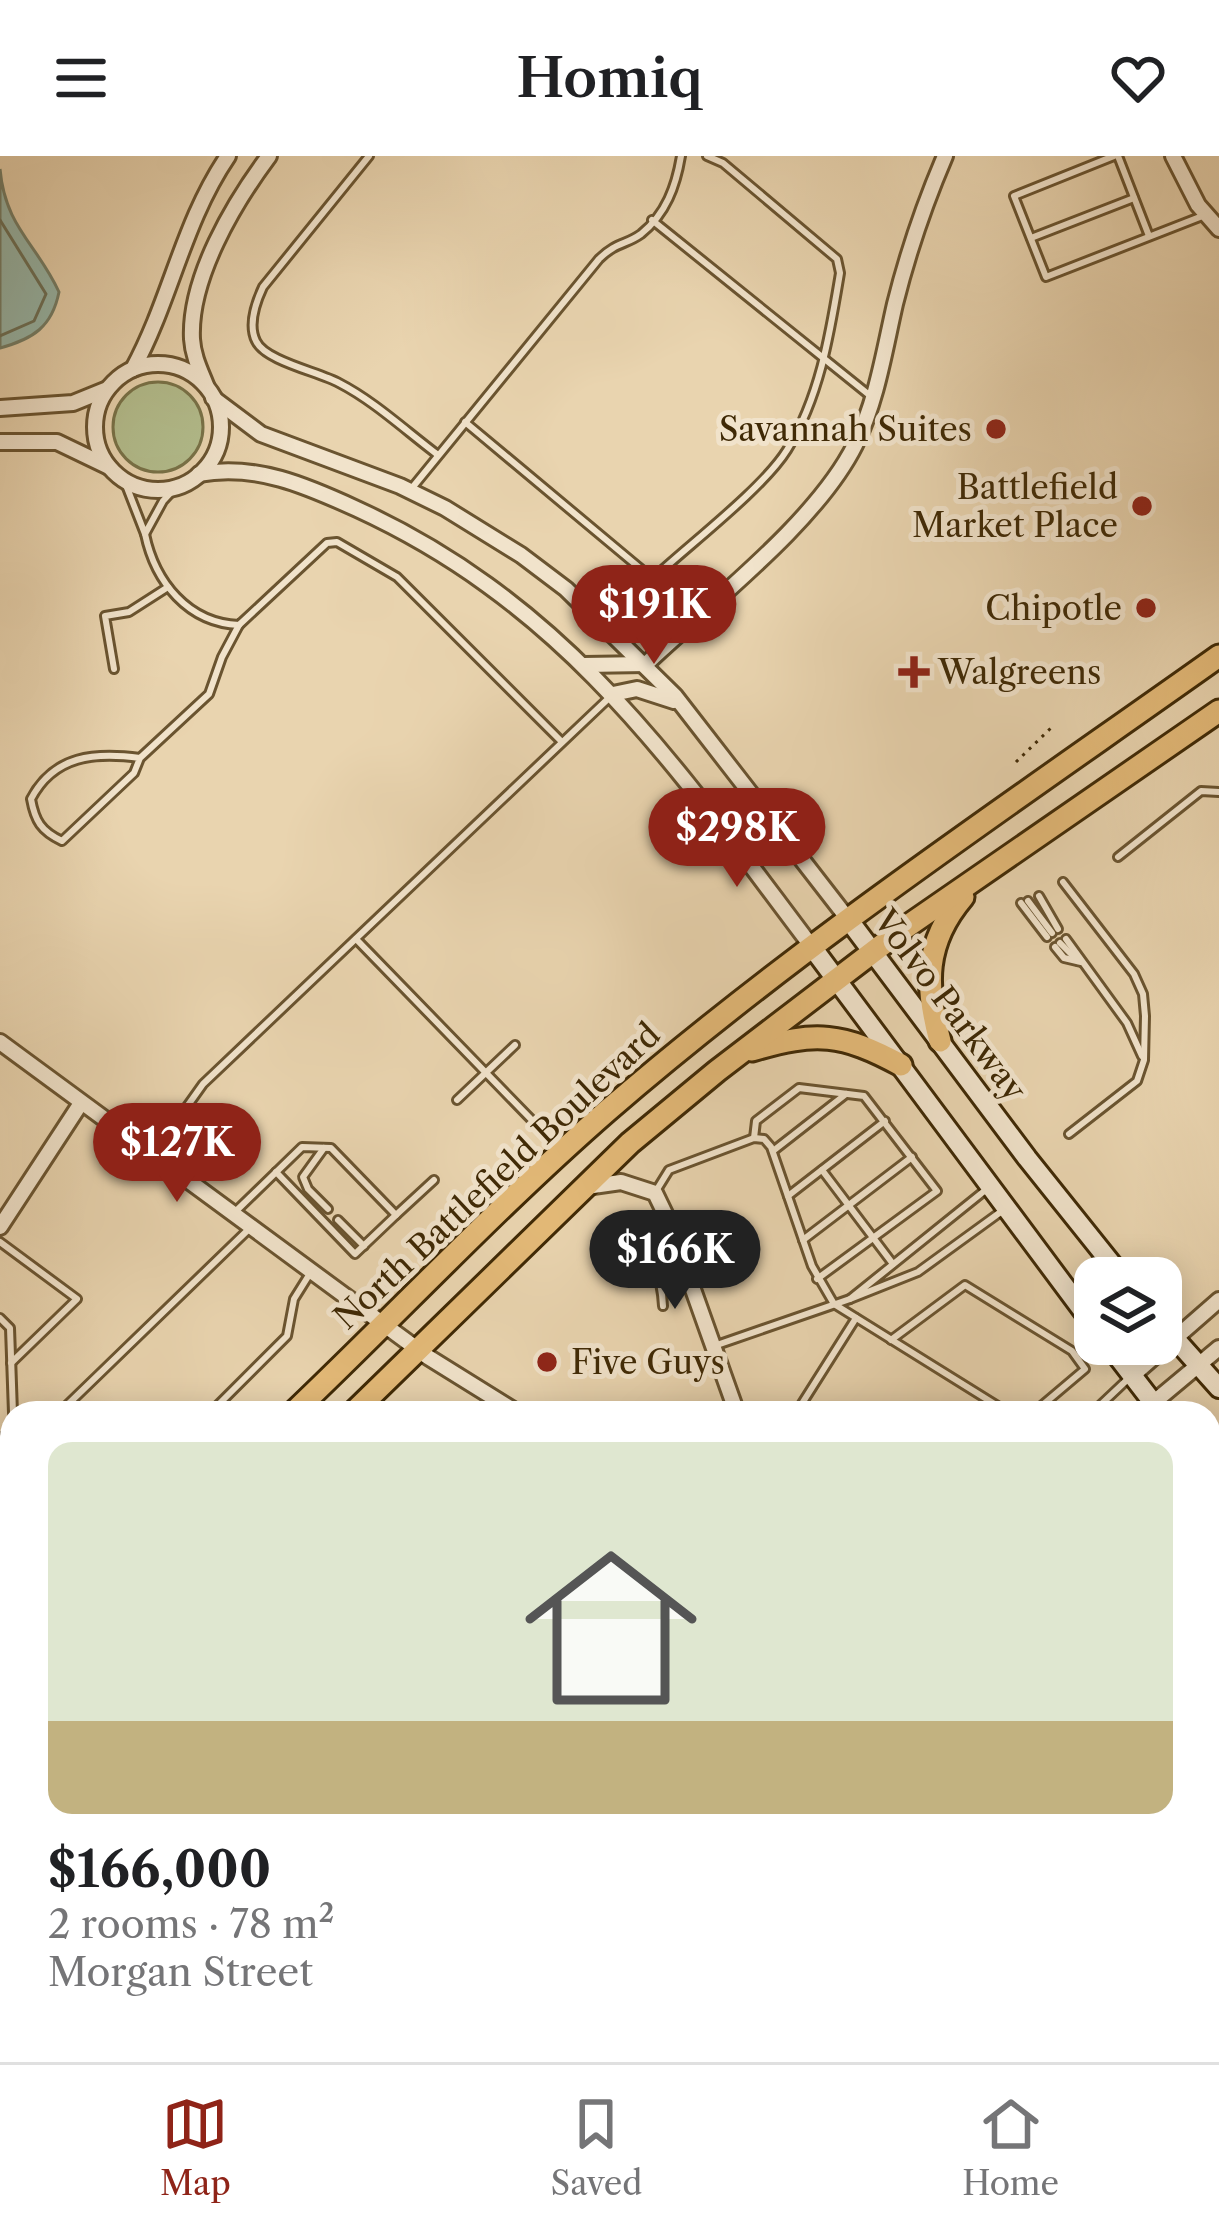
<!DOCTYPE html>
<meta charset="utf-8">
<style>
:root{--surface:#fff;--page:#f6f6f6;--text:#202124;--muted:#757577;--line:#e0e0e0;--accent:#8f2418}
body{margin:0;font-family:"Libre Caslon Text",serif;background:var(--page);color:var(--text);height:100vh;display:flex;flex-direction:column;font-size:45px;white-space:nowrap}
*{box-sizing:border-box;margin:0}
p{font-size:39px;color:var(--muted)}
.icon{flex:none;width:66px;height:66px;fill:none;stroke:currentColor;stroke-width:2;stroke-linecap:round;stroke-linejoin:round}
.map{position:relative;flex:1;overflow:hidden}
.side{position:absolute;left:0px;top:1245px;width:1221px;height:663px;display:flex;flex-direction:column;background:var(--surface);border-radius:36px 36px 0 0;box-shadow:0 6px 30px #0003}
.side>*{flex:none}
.controls{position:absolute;left:1074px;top:1101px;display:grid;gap:24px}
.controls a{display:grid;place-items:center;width:108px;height:108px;border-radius:24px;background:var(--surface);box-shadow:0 6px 30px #0003;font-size:60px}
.price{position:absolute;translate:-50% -102px;padding:0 27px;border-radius:42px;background:var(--accent);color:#fff;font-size:39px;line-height:78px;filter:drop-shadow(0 3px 6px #0008)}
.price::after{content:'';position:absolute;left:50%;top:72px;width:36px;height:27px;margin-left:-18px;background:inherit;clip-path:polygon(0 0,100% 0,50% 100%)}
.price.active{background:#222;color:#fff}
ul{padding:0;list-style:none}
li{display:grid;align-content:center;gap:24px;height:636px;padding:0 48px}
li span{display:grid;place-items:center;height:372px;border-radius:24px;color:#555}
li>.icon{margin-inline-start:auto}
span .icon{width:216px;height:216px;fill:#fffc;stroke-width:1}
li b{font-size:51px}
header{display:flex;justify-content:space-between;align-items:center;height:156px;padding:0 48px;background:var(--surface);font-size:54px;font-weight:600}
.tab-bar{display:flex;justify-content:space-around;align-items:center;height:168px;border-top:3px solid var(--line);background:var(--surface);font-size:33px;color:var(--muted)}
.tab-bar a{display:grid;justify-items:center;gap:6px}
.tab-bar .active{color:var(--accent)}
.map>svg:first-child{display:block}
.green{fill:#b3bd8d;stroke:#797349;stroke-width:3}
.water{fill:#97b8ab;stroke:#747f69;stroke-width:3}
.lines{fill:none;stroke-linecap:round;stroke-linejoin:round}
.shore{stroke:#6b7058;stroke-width:3}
.service-casing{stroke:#6a5430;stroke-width:12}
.minor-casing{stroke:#6a5430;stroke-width:20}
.secondary-casing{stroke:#3f2905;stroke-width:24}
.primary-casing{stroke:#3f2905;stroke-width:27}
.path{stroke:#3f2905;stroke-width:3;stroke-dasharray:3 6;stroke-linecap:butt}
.service{stroke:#f1e3cb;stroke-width:6}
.minor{stroke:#f1e3cb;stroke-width:14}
.secondary{stroke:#f1e3cb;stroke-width:18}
.primary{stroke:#e4ba78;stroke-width:21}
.poi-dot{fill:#8f2418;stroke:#f1e3cb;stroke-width:4.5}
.labels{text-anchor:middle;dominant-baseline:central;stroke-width:10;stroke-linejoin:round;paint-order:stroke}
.poi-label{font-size:33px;fill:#3f2905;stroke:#f1e3cb;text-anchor:end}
.street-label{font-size:33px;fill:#3f2905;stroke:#f1e3cb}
</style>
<header><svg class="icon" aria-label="menu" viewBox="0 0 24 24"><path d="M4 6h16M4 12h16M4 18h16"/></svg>Homiq<svg class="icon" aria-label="heart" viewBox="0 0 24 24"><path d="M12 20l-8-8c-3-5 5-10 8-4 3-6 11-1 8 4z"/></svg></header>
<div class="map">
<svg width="1219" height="1906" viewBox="0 0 1219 1906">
<rect width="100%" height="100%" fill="#e9d4af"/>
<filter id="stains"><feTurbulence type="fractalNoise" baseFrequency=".00167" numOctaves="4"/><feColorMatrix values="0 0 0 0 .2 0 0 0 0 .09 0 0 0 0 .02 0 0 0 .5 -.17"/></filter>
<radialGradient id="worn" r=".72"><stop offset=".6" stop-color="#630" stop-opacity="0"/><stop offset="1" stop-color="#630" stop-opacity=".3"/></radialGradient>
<circle class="green" cx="158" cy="271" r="45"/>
<path class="water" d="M0,13C5,71 37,88 59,136C52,171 33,183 0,192Z"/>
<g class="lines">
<polyline class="shore" points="0,64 46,138 34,165 0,180"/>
<g class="service-casing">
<g id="service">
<path d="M369,0L263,131C256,146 248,169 256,185C265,205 319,216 339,227C374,245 406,275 438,299"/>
<polyline points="1114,0 1014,40 1046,121 1205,59"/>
<polyline points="1118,0 1149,80"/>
<polyline points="652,64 873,242"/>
<polyline points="1031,82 1134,42"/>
<path d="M465,266L647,418L659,417C694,385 764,331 787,294C820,241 830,177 840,117L837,103L723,7L707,0"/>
<polyline points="124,324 145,378 163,345 176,331"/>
<path d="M412,332L599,103C616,86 626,89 641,78C666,58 676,30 681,0"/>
<path d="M145,378C155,426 188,467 239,469L327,387L337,386L397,421L562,586"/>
<polyline points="114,513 105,460 129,456 168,431"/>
<path d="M140,602L134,617L62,685C41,675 35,665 31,643C54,599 95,596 140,602L209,538L222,501L239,469"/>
<polyline points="1118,701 1201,635 1219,636"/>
<polyline points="1063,726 1134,818 1143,838 1145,860 1144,904 1137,925 1069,978"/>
<polyline points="1039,740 1058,773"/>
<polyline points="1028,745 1052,777"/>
<polyline points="1021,747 1047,781"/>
<polyline points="356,783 558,991"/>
<polyline points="1066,783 1127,867 1142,900"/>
<polyline points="1060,787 1078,805"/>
<polyline points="1055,791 1064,802 1081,806"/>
<polyline points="457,944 515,889"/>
<polyline points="754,982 756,965 799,932 864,940 937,1035 817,1123"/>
<polyline points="324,992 303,1021 308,1033 328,1053"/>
<polyline points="773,995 846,938"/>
<polyline points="154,997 203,928 610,541"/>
<polyline points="822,1014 893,1108"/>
<polyline points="276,1016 355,1098 396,1059"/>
<polyline points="988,1032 850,1143 918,1116 1002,1055"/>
<polyline points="656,1035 669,1014 754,982 764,983 771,991 812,1110 834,1148 1009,1257"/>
<polyline points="788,1040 885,965"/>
<polyline points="235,1056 302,991 331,992 396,1059 434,1024"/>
<polyline points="338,1064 364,1090"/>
<path d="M613,1076C649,1091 661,1112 663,1150"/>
<polyline points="803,1084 912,1001"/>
<polyline points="0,1086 77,1143 11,1207"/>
<polyline points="0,1162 10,1172 13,1257"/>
<polyline points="891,1184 965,1129 1072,1195 1085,1213 1033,1257"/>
<polyline points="714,1190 850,1143"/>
<polyline points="59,1257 250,1072"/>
<polyline points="210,1257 287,1180 294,1143 309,1119"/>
<polyline points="796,1257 856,1162"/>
<polyline points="1092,1257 1129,1222"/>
<polyline points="0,1284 12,1272"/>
<polyline points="0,1314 12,1302"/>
<polyline points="1209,1379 1219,1385"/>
<polyline points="0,1400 12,1412"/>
<polyline points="0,1483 12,1471"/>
<polyline points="1209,1507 1219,1507"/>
</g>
</g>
<g class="minor-casing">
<g id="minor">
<polyline points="1173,0 1198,49 1219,73"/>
<circle cx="158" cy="271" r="63"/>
<path d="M133,213C171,143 183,66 228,0"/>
<path d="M206,229C200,214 193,200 192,183C189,122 234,47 269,0"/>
<polyline points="213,242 261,278 400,330 445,352 521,399 566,433 675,540 848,763"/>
<polyline points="0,252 73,247 105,234"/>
<polyline points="0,286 57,286 109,311"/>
<path d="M199,318C255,307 307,330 357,353C570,451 676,611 812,791"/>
<path d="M584,509L646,508C710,447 816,367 855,289C877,244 884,196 895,148C908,96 924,49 945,0"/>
<polyline points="613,538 637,533 674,545"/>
<polyline points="0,886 428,1201 518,1257"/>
<polyline points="586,1031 621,1026 655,1037 669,1066 737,1257"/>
<polyline points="0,1071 81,947"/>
<polyline points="1132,1220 1219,1144"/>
<polyline points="1153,1247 1219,1192"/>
<polyline points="1209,1605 1219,1589"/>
<polyline points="1209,1683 1219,1689"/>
<polyline points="1076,1896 1092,1906"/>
<polyline points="33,1906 44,1896"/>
<polyline points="419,1906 422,1896"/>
<polyline points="746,1906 756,1896"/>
</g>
</g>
<g class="secondary-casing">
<g id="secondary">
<polyline points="848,763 1027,1002 1123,1122"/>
<polyline points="812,791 1095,1171"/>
<polyline points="1161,1167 1219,1232"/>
<polyline points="1108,1188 1161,1257"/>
<polyline points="1209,1316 1219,1327"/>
</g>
</g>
<g class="primary-casing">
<g id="primary">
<path d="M940,885C925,830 924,787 963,741"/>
<path d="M752,894C816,875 842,877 901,909"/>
<path d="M293,1257C398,1157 498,1050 607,955C799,789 1012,647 1219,500"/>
<polyline points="353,1257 630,987 717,915 899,776 1219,555"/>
<polyline points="0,1538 12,1526"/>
<polyline points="0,1595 12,1584"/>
</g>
</g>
<g class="path">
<polyline points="1016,606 1053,570"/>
<polyline points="1185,1257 1197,1248"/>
</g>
<use href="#service" class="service"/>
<use href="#minor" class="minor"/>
<use href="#secondary" class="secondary"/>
<use href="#primary" class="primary"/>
</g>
<g class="poi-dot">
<circle cx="996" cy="273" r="12"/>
<circle cx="1142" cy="350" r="12"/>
<circle cx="1146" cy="452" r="12"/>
<path d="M908 498h12v12h12v12h-12v12h-12v-12h-12v-12h12z"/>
<circle cx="547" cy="1206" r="12"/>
</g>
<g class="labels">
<g class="poi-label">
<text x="972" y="273">Savannah Suites</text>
<text x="1118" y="331">Battlefield<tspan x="1118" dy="38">Market Place</tspan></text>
<text x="1122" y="452">Chipotle</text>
<text x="938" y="516" text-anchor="start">Walgreens</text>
<text x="571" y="1206" text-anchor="start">Five Guys</text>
</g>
<g class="street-label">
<text transform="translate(950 849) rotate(53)">Volvo Parkway</text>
<text transform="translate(497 1020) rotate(-43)">North Battlefield Boulevard</text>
</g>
</g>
<rect width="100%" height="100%" filter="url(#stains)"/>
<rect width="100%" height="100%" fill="url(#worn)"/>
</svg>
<div class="controls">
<a><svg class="icon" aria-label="layers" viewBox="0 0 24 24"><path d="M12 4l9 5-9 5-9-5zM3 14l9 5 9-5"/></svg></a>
</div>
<b class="price" style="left:654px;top:511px">$191K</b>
<b class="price" style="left:737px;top:734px">$298K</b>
<b class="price" style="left:177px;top:1049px">$127K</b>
<b class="price active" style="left:675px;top:1156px">$166K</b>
<section class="side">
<ul>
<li><span style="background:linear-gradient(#dfe7d0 75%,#c2b280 0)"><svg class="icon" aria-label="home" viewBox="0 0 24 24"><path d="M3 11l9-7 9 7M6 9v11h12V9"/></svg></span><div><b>$166,000</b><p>2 rooms · 78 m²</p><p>Morgan Street</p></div></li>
</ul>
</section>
</div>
<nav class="tab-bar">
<a class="active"><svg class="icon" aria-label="map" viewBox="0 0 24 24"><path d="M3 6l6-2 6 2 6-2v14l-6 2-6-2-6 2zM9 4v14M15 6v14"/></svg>Map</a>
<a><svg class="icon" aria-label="saved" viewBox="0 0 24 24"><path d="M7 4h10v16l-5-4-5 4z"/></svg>Saved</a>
<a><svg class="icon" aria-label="home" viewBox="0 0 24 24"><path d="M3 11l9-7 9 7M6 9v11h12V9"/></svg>Home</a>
</nav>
